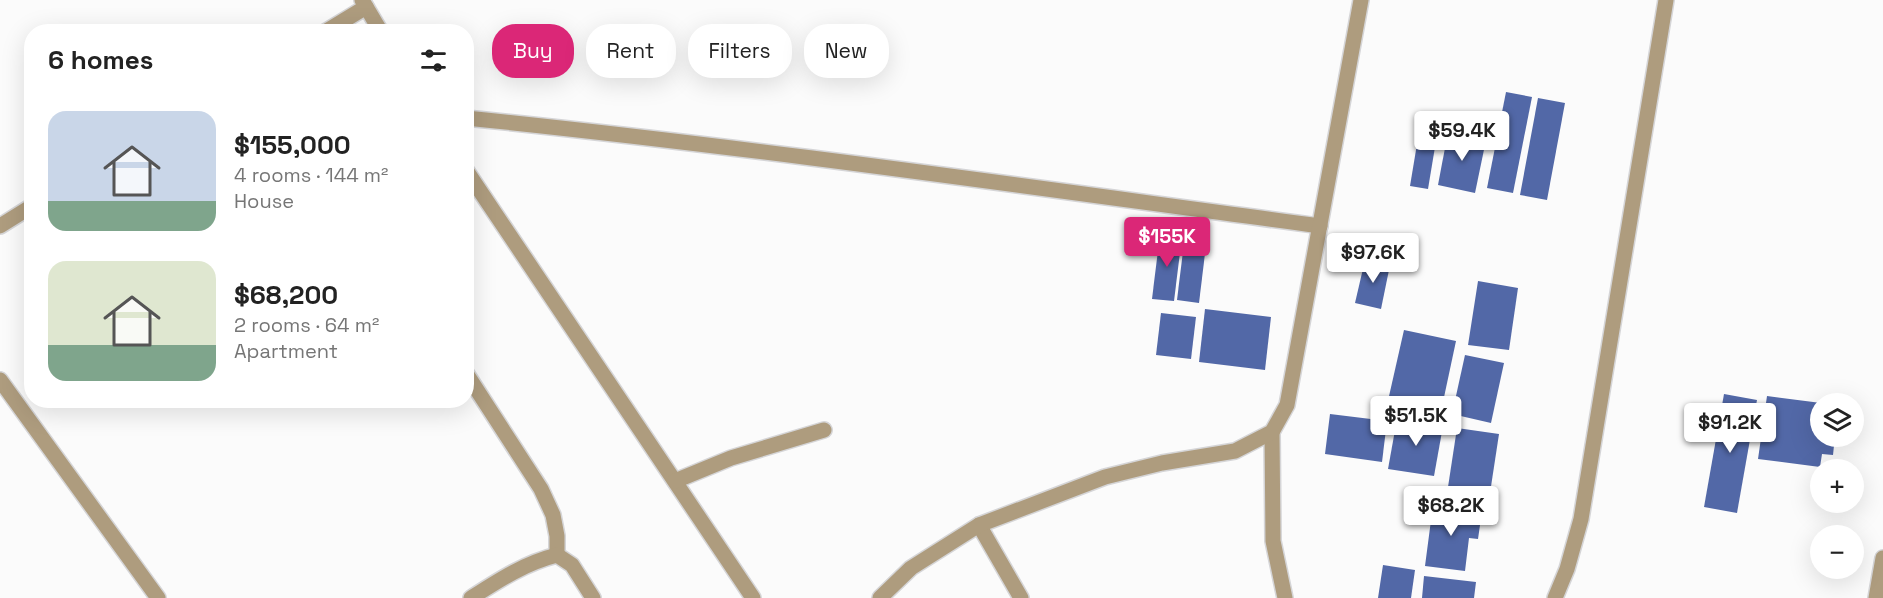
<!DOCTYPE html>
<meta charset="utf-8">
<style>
:root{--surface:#fff;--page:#f6f6f6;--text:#222;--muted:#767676;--accent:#db2777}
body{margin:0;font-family:"Space Grotesk",sans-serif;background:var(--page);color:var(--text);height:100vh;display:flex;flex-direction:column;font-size:22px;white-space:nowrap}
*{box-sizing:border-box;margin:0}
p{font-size:20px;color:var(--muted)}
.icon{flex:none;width:33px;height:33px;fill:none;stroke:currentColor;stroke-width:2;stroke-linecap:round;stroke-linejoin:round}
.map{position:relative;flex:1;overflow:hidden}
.sheet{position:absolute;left:24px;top:24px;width:450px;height:384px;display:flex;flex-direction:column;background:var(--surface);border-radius:24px;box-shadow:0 6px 24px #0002}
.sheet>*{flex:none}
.top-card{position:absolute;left:492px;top:24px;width:570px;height:54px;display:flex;gap:12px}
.controls{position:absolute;left:1810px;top:393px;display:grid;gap:12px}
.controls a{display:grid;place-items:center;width:54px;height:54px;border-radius:50%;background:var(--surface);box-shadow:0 6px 24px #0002;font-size:30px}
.price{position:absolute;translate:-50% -51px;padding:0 14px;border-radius:6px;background:#fff;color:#222;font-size:20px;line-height:39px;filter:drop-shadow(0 2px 3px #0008)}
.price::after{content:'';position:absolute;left:50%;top:36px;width:18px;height:14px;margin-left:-9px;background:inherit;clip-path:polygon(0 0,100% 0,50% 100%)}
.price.active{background:var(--accent);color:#fff}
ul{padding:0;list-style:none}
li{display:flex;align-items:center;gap:18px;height:150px;padding:0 24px}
li span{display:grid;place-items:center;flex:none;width:168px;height:120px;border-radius:18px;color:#555}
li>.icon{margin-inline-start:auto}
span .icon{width:72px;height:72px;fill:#fffc;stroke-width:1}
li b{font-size:26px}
h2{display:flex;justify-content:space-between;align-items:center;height:72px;padding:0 24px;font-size:26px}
.tag{padding:0 21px;border-radius:24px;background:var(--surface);box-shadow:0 6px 24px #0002;font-size:21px;line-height:54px}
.tag.active{background:var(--accent);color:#fff}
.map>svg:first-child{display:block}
.building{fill:#5268a7}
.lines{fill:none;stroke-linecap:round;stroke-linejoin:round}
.lane-casing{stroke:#d5d5d7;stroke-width:18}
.street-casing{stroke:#d5d5d7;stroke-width:18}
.lane{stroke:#ae9c7e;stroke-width:15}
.street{stroke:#ae9c7e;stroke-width:15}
</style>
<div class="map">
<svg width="1883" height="598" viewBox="0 0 1883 598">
<rect width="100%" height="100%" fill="#fbfbfb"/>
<g class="building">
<polygon points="1506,92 1532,97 1513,193 1487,188"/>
<polygon points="1538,98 1565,103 1547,200 1520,195"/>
<polygon points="1448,132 1486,140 1475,193 1438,185"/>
<polygon points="1417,144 1435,147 1428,189 1410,186"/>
<polygon points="1160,234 1182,236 1174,301 1152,299"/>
<polygon points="1185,235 1207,237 1199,303 1177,300"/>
<polygon points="1365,260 1390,265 1381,309 1355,303"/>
<polygon points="1478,281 1518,288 1509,350 1468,345"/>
<polygon points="1205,309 1271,317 1265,370 1199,362"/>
<polygon points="1161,313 1196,317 1191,359 1156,355"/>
<polygon points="1404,330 1456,341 1440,416 1387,405"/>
<polygon points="1465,355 1504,363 1491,423 1452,414"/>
<polygon points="1724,394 1757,400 1737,513 1704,507"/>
<polygon points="1767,396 1821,403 1821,436 1835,436 1833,455 1822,454 1820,467 1758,459"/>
<polygon points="1330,414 1387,421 1382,462 1325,454"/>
<polygon points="1397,419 1443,426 1434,476 1388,469"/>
<polygon points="1457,428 1499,434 1490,493 1448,487"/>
<polygon points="1433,505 1482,511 1478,539 1469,538 1465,571 1425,566"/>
<polygon points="1383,565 1415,570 1411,598 1378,598"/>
<polygon points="1424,576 1476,582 1474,598 1422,598"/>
</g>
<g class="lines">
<g class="lane-casing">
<g id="lane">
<polyline points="466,373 541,489 553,515 557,536 557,555"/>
<polyline points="0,380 158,598"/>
<path d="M471,598C499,580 525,563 557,555L572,565L593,598"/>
</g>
</g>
<g class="street-casing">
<g id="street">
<polyline points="362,0 381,32"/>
<polyline points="325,32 366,7"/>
<path d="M466,118C752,147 1036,188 1320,226"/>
<polyline points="466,170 753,598"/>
<polyline points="0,226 32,206"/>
<polyline points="1272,432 1273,541 1285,598"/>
<polyline points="675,481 731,458 824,430"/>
<polyline points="979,525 1021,598"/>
<polyline points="880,598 911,568 979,525 1105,477 1162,463 1235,451 1272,432 1287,405 1361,0"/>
<polyline points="1555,598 1567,569 1581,519 1666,0"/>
<polyline points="1876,598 1883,558"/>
</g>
</g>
<use href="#lane" class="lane"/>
<use href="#street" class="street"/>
</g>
</svg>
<div class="controls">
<a><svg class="icon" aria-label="layers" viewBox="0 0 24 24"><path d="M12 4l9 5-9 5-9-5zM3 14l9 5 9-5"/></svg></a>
<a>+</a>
<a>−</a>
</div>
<b class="price" style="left:1462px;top:162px">$59.4K</b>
<b class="price active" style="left:1167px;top:268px">$155K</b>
<b class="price" style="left:1373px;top:284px">$97.6K</b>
<b class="price" style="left:1416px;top:447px">$51.5K</b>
<b class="price" style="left:1730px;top:454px">$91.2K</b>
<b class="price" style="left:1451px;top:537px">$68.2K</b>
<div class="top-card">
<a class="tag active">Buy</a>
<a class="tag">Rent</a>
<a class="tag">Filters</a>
<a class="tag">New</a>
</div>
<section class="sheet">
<h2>6 homes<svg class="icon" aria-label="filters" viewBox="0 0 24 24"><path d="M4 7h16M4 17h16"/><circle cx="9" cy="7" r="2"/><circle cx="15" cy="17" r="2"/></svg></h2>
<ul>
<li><span style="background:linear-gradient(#c9d6e8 75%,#7fa58c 0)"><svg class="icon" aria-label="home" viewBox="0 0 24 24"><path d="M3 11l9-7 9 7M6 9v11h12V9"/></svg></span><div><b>$155,000</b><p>4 rooms · 144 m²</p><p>House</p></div></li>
<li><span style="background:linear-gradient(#dfe7d0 70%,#7fa58c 0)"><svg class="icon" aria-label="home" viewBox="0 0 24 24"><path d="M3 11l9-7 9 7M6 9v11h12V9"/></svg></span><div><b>$68,200</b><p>2 rooms · 64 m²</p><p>Apartment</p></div></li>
</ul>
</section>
</div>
